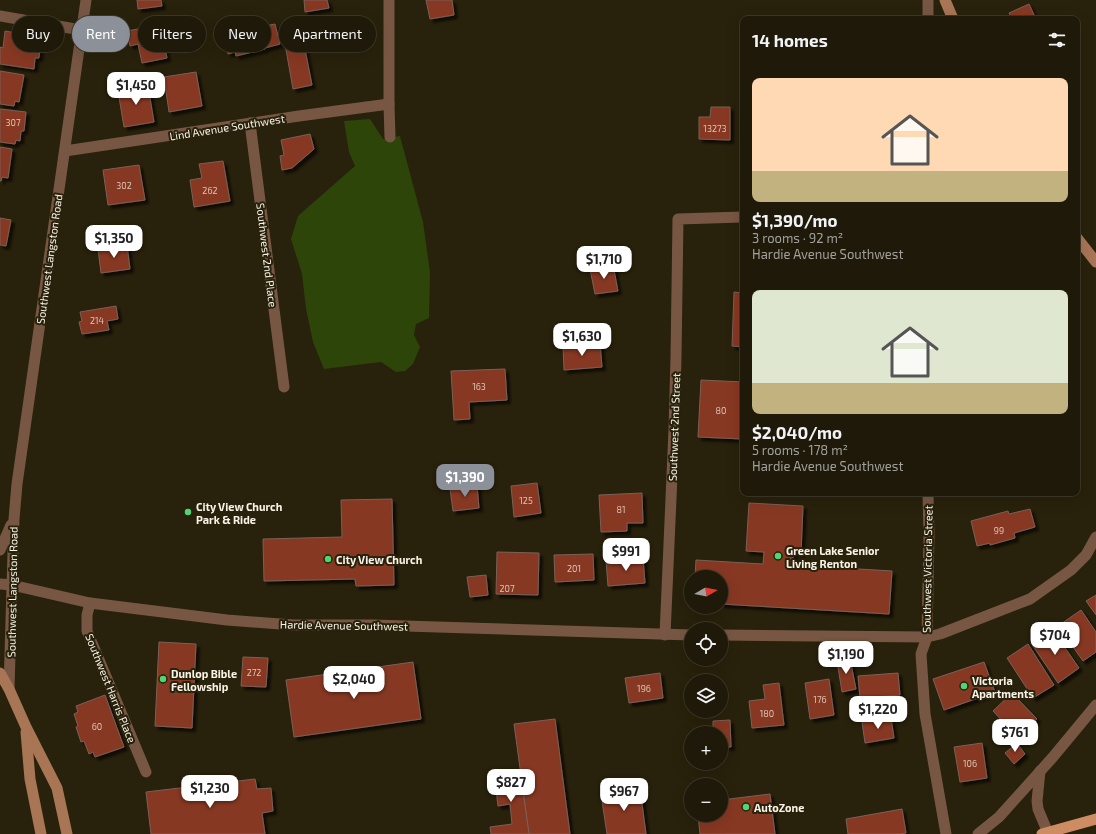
<!DOCTYPE html>
<meta charset="utf-8">
<style>
:root{--surface:#1e1908;--page:#262212;--text:#f1f3f6;--muted:#a1a09c;--line:#3c3829;--accent:#8c9099}
body{margin:0;font-family:"Exo 2",sans-serif;background:var(--page);color:var(--text);height:100vh;display:flex;flex-direction:column;font-size:15px;white-space:nowrap}
*{box-sizing:border-box;margin:0}
p{font-size:13px;color:var(--muted)}
.icon{flex:none;width:22px;height:22px;fill:none;stroke:currentColor;stroke-width:2;stroke-linecap:round;stroke-linejoin:round}
.map{position:relative;flex:1;overflow:hidden}
.details{position:absolute;left:740px;top:16px;width:340px;height:480px;display:flex;flex-direction:column;background:var(--surface);border-radius:8px;box-shadow:0 4px 16px #0002,0 0 0 1px var(--line)}
.details>*{flex:none}
.top-card{position:absolute;left:12px;top:16px;width:380px;height:36px;display:flex;gap:8px}
.needle{width:26px;rotate:81deg}
.controls{position:absolute;left:684px;top:570px;display:grid;gap:8px}
.controls a{display:grid;place-items:center;width:44px;height:44px;border-radius:50%;background:var(--surface);box-shadow:0 4px 16px #0002,0 0 0 1px var(--line);font-size:20px}
.price{position:absolute;translate:-50% -34px;padding:0 9px;border-radius:8px;background:#fff;color:#222;font-size:13px;line-height:26px;filter:drop-shadow(0 1px 2px #0008)}
.price::after{content:'';position:absolute;left:50%;top:24px;width:12px;height:9px;margin-left:-6px;background:inherit;clip-path:polygon(0 0,100% 0,50% 100%)}
.price.selected{background:var(--accent);color:#fff}
ul{padding:0;list-style:none}
li{display:grid;align-content:center;gap:8px;height:212px;padding:0 12px}
li span{display:grid;place-items:center;height:124px;border-radius:8px;color:#555}
li>.icon{margin-inline-start:auto}
span .icon{width:72px;height:72px;fill:#fffc;stroke-width:1}
li b{font-size:17px}
h2{display:flex;justify-content:space-between;align-items:center;height:48px;padding:0 12px;font-size:17px}
.tag{padding:0 14px;border-radius:18px;background:var(--surface);box-shadow:0 4px 16px #0002,0 0 0 1px var(--line);font-size:14px;line-height:36px}
.tag.selected{background:var(--accent);color:#fff}
.map>svg:first-child{display:block}
.green{fill:#2d4508}
.building{fill:#873720;stroke:#7b6058;filter:url(#shadow)}
.lines{fill:none;stroke-linecap:round;stroke-linejoin:round}
.minor{stroke:#775744;stroke-width:11}
.secondary{stroke:#a87555;stroke-width:11}
.primary{stroke:#cd8c62;stroke-width:11}
.poi-dot{fill:#4ed675;stroke:#28210b;stroke-width:1.5}
.labels{text-anchor:middle;dominant-baseline:central;stroke-width:4;stroke-linejoin:round;paint-order:stroke}
.number-label{font-size:9px;fill:#dcc4b4}
.street-label{font-size:11px;fill:#f8f3e6;stroke:#28210b}
.poi-label{font-size:11px;font-weight:bold;fill:#f8f3e6;stroke:#28210b;text-anchor:start}
</style>
<div class="map">
<svg width="1096" height="834" viewBox="0 0 1096 834">
<defs>
<filter id="shadow"><feDropShadow dx="3.5" dy="3.5" stdDeviation="1" flood-color="#0009"/></filter>
</defs>
<rect width="100%" height="100%" fill="#28210b"/>
<polygon class="green" points="370,119 383,139 400,136 423,222 430,272 429,318 416,324 414,335 420,347 413,364 405,371 396,372 381,362 324,369 313,342 306,309 302,274 291,239 298,216 355,166 349,152 344,121"/>
<g class="building">
<polygon points="137,0 161,0 162,6 138,9"/>
<polygon points="304,0 327,0 329,8 305,12"/>
<polygon points="426,0 452,0 454,15 430,19"/>
<polygon points="1029,4 1036,19 1012,19 1009,13"/>
<polygon points="259,23 260,27 275,24 280,44 265,48 265,49 236,56 235,52 228,54 225,38 232,37 231,35 239,33 238,27"/>
<polygon points="160,25 167,58 142,63 138,44 130,46 127,31"/>
<polygon points="301,29 312,85 293,89 283,33"/>
<polygon points="5,31 34,36 34,40 38,41 37,49 40,49 39,58 35,58 34,69 0,64 0,47 3,48"/>
<polygon points="0,71 24,75 19,102 15,101 14,106 0,104"/>
<polygon points="196,72 202,106 169,112 164,77"/>
<polygon points="148,86 154,122 124,127 118,91"/>
<polygon points="711,107 730,107 730,140 699,139 699,117 710,117"/>
<polygon points="0,109 26,112 24,131 21,131 20,141 16,140 15,144 0,142"/>
<polygon points="310,134 314,149 292,168 282,170 280,156 284,155 281,140"/>
<polygon points="0,147 12,149 8,178 2,177 1,181 0,181"/>
<polygon points="223,161 230,201 194,207 190,180 202,178 199,164"/>
<polygon points="139,165 145,200 108,205 103,170"/>
<polygon points="0,218 11,220 6,246 0,245"/>
<polygon points="127,245 130,269 101,273 98,249"/>
<polygon points="613,265 618,291 595,294 590,269"/>
<polygon points="734,292 743,293 743,347 732,346"/>
<polygon points="116,306 118,319 107,321 109,330 82,334 79,322 82,321 80,312"/>
<polygon points="600,343 602,367 564,370 563,346"/>
<polygon points="505,369 507,400 469,402 470,419 454,420 451,371"/>
<polygon points="701,380 743,382 743,439 698,437"/>
<polygon points="537,483 541,513 514,517 511,486"/>
<polygon points="477,485 479,508 453,511 450,489"/>
<polygon points="642,493 643,523 627,523 627,531 601,532 599,495"/>
<polygon points="392,499 394,585 356,586 355,579 264,581 263,539 342,537 341,500"/>
<polygon points="749,503 803,506 801,553 793,552 793,565 892,571 889,614 721,604 721,577 695,577 696,560 763,564 764,552 746,551"/>
<polygon points="1030,509 1035,527 1014,533 1015,538 990,545 990,543 977,546 971,521 1008,511 1009,514"/>
<polygon points="497,552 539,553 538,595 496,594"/>
<polygon points="593,554 594,580 555,582 554,555"/>
<polygon points="643,558 645,583 608,586 606,561"/>
<polygon points="486,575 488,595 470,597 467,577"/>
<polygon points="1096,595 1096,615 1086,601"/>
<polygon points="1081,610 1096,632 1096,652 1083,661 1058,626"/>
<polygon points="1052,629 1079,668 1058,683 1031,643"/>
<polygon points="159,642 196,644 192,728 155,726"/>
<polygon points="1028,644 1054,685 1033,698 1007,658"/>
<polygon points="243,657 268,658 266,687 241,686"/>
<polygon points="850,659 856,689 842,692 837,661"/>
<polygon points="413,662 421,719 294,737 286,680"/>
<polygon points="984,662 995,692 944,710 933,679"/>
<polygon points="660,673 663,698 629,703 625,678"/>
<polygon points="898,673 900,695 860,698 858,676"/>
<polygon points="829,679 834,715 810,719 805,683"/>
<polygon points="779,683 784,725 752,728 749,701 765,699 763,685"/>
<polygon points="1012,693 1037,719 1018,738 993,711"/>
<polygon points="105,695 124,747 95,757 93,752 89,754 84,741 81,742 76,727 78,726 74,714 78,712 76,706"/>
<polygon points="891,718 894,738 865,743 862,722"/>
<polygon points="555,719 570,834 529,834 514,724"/>
<polygon points="730,720 731,747 721,747 721,733 713,733 713,721"/>
<polygon points="982,743 987,778 960,782 954,747"/>
<polygon points="1017,743 1025,754 1014,764 1005,753"/>
<polygon points="520,770 529,834 491,834 490,827 512,824 510,804 498,806 494,774"/>
<polygon points="255,779 257,789 271,788 273,811 262,813 265,834 151,834 146,792"/>
<polygon points="640,788 646,834 607,834 601,794"/>
<polygon points="770,794 775,834 700,834 698,815 721,815 721,800"/>
<polygon points="902,809 906,833 900,834 848,834 846,819"/>
</g>
<g class="lines">
<g class="minor">
<polyline points="389,0 389,104 390,137"/>
<polyline points="0,16 81,30"/>
<polyline points="928,19 928,0"/>
<polyline points="250,123 284,387"/>
<polyline points="65,151 299,116 389,104"/>
<polyline points="928,493 929,535 927,637 921,654 925,714 946,834"/>
<polyline points="0,550 11,525"/>
<polyline points="0,584 12,585 90,603 227,620 293,625 373,625 691,635"/>
<polyline points="90,603 87,615 87,631 146,772"/>
<polyline points="665,635 674,430 676,357 678,219 743,217"/>
<polyline points="721,635 927,637 940,634 1030,599 1071,570 1086,555 1096,537"/>
<polyline points="9,689 14,519 17,484 86,0"/>
<polyline points="1040,771 1037,801 1038,809 1048,833"/>
<polyline points="978,834 999,817 1053,757 1096,705"/>
</g>
<g class="secondary">
<polyline points="945,0 953,19"/>
<polyline points="1077,238 1096,262"/>
<polyline points="0,673 9,689 26,727 57,788 67,834"/>
<polyline points="26,732 30,779 41,834"/>
</g>
<polyline class="primary" points="1042,834 1096,819"/>
</g>
<g class="poi-dot">
<circle cx="188" cy="512" r="4"/>
<circle cx="778" cy="556" r="4"/>
<circle cx="328" cy="559" r="4"/>
<circle cx="163" cy="679" r="4"/>
<circle cx="964" cy="686" r="4"/>
<circle cx="746" cy="807" r="4"/>
</g>
<g class="labels">
<g class="number-label">
<text x="13" y="122">307</text>
<text x="715" y="128">13273</text>
<text x="124" y="185">302</text>
<text x="210" y="190">262</text>
<text x="97" y="320">214</text>
<text x="479" y="386">163</text>
<text x="721" y="410">80</text>
<text x="526" y="500">125</text>
<text x="621" y="509">81</text>
<text x="999" y="530">99</text>
<text x="574" y="568">201</text>
<text x="507" y="588">207</text>
<text x="254" y="672">272</text>
<text x="644" y="688">196</text>
<text x="820" y="699">176</text>
<text x="767" y="713">180</text>
<text x="97" y="726">60</text>
<text x="970" y="763">106</text>
</g>
<g class="street-label">
<text transform="translate(227 127) rotate(-9)">Lind Avenue Southwest</text>
<text transform="translate(267 255) rotate(83)">Southwest 2nd Place</text>
<text transform="translate(49 259) rotate(-82)">Southwest Langston Road</text>
<text transform="translate(674 427) rotate(-88)">Southwest 2nd Street</text>
<text transform="translate(927 569) rotate(-89)">Southwest Victoria Street</text>
<text transform="translate(12 592) rotate(-89)">Southwest Langston Road</text>
<text transform="translate(344 625) rotate(1)">Hardie Avenue Southwest</text>
<text transform="translate(111 688) rotate(68)">Southwest Harris Place</text>
</g>
<g class="poi-label">
<text x="196" y="506">City View Church<tspan x="196" dy="13">Park &amp; Ride</tspan></text>
<text x="786" y="550">Green Lake Senior<tspan x="786" dy="13">Living Renton</tspan></text>
<text x="336" y="559">City View Church</text>
<text x="171" y="673">Dunlop Bible<tspan x="171" dy="13">Fellowship</tspan></text>
<text x="972" y="680">Victoria<tspan x="972" dy="13">Apartments</tspan></text>
<text x="754" y="807">AutoZone</text>
</g>
</g>
</svg>
<div class="controls">
<a><svg class="needle" viewBox="-14 -14 28 28"><path d="M0-13l5 13h-10z" fill="#e53935"/><path d="M0 13l5-13h-10z" fill="#a1a09c"/></svg></a>
<a><svg class="icon" aria-label="locate" viewBox="0 0 24 24"><circle cx="12" cy="12" r="6"/><path d="M12 2v4M12 18v4M2 12h4M18 12h4"/></svg></a>
<a><svg class="icon" aria-label="layers" viewBox="0 0 24 24"><path d="M12 4l9 5-9 5-9-5zM3 14l9 5 9-5"/></svg></a>
<a>+</a>
<a>−</a>
</div>
<b class="price" style="left:136px;top:106px">$1,450</b>
<b class="price" style="left:114px;top:259px">$1,350</b>
<b class="price" style="left:604px;top:280px">$1,710</b>
<b class="price" style="left:582px;top:357px">$1,630</b>
<b class="price selected" style="left:465px;top:498px">$1,390</b>
<b class="price" style="left:626px;top:572px">$991</b>
<b class="price" style="left:1055px;top:656px">$704</b>
<b class="price" style="left:846px;top:675px">$1,190</b>
<b class="price" style="left:354px;top:700px">$2,040</b>
<b class="price" style="left:878px;top:730px">$1,220</b>
<b class="price" style="left:1015px;top:753px">$761</b>
<b class="price" style="left:511px;top:803px">$827</b>
<b class="price" style="left:210px;top:809px">$1,230</b>
<b class="price" style="left:624px;top:812px">$967</b>
<div class="top-card">
<a class="tag">Buy</a>
<a class="tag selected">Rent</a>
<a class="tag">Filters</a>
<a class="tag">New</a>
<a class="tag">Apartment</a>
</div>
<section class="details">
<h2>14 homes<svg class="icon" aria-label="filters" viewBox="0 0 24 24"><path d="M4 7h16M4 17h16"/><circle cx="9" cy="7" r="2"/><circle cx="15" cy="17" r="2"/></svg></h2>
<ul>
<li><span style="background:linear-gradient(#ffd9b3 75%,#c2b280 0)"><svg class="icon" aria-label="home" viewBox="0 0 24 24"><path d="M3 11l9-7 9 7M6 9v11h12V9"/></svg></span><div><b>$1,390/mo</b><p>3 rooms · 92 m²</p><p>Hardie Avenue Southwest</p></div></li>
<li><span style="background:linear-gradient(#dfe7d0 75%,#c2b280 0)"><svg class="icon" aria-label="home" viewBox="0 0 24 24"><path d="M3 11l9-7 9 7M6 9v11h12V9"/></svg></span><div><b>$2,040/mo</b><p>5 rooms · 178 m²</p><p>Hardie Avenue Southwest</p></div></li>
</ul>
</section>
</div>
